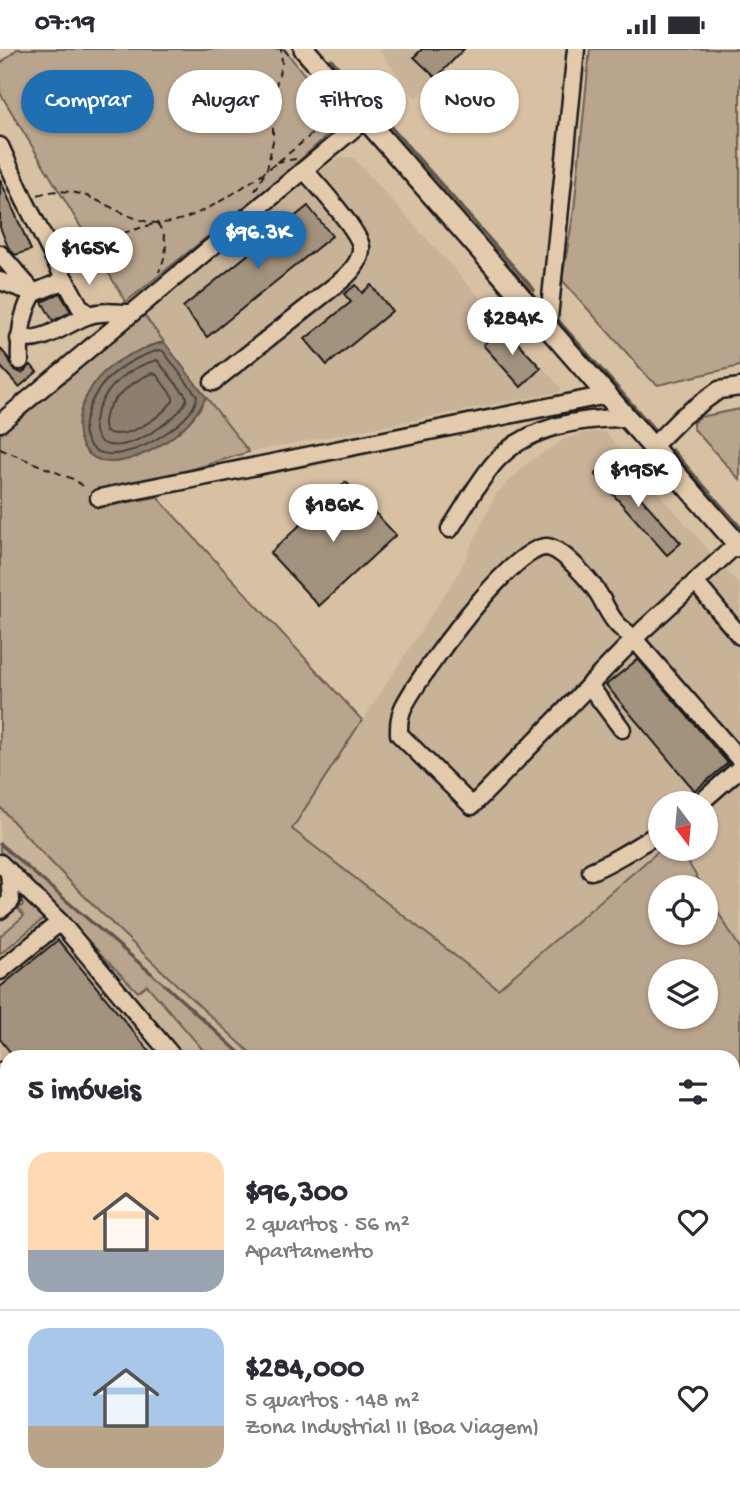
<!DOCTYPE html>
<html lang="pt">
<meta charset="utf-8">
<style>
:root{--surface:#fff;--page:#f2f2f3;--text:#2b2b33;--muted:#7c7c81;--line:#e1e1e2;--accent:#1f6fb2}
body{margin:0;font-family:"Gochi Hand",sans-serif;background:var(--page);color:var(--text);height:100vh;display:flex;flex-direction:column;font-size:26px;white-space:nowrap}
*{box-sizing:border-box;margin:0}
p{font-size:23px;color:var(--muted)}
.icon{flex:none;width:38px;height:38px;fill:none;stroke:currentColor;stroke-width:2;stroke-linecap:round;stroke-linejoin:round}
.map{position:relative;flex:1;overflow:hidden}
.details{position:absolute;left:0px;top:1001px;width:740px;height:448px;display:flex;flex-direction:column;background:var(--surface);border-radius:21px 21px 0 0;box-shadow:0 2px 5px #0004}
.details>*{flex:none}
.hud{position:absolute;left:21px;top:21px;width:698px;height:63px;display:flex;gap:14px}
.needle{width:46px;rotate:164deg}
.buttons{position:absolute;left:648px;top:742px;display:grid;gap:14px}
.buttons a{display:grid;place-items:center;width:70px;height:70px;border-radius:50%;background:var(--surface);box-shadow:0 2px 5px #0004;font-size:35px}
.price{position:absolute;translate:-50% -60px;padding:0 16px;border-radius:24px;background:#fff;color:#222;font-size:23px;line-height:46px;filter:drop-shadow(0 2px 4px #0008)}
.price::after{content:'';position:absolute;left:50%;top:42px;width:21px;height:16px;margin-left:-10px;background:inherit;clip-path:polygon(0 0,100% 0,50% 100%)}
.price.selected{background:var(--accent);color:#fff}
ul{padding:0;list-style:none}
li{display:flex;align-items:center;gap:21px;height:175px;padding:0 28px}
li+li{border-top:2px solid var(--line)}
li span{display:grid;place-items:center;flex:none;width:196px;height:140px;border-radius:21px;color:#555}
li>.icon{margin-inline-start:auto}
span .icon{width:84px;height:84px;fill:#fffc;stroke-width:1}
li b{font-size:30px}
h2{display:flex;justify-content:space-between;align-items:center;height:84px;padding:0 28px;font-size:30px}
.tag{padding:0 24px;border-radius:32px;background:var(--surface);box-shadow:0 2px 5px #0004;font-size:24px;line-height:63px}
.tag.selected{background:var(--accent);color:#fff}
.status{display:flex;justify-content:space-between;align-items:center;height:49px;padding:0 35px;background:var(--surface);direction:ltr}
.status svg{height:19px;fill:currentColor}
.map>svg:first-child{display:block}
.built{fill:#c8b298}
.green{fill:#b9a48d;stroke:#6a6054;stroke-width:2;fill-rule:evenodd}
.water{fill:#8d7e6e;stroke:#60574d;stroke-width:2}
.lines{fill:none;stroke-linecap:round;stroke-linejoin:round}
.shore{stroke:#49433d;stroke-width:2}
.stream{stroke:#60574d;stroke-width:3.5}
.building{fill:#a3927e;stroke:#1c1c1c;stroke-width:2}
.minor-casing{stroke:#1c1c1c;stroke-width:21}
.major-casing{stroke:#1c1c1c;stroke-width:24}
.path{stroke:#1c1c1c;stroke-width:2;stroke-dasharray:7 5;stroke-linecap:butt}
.minor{stroke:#e4caac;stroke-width:16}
.major{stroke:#e4caac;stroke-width:19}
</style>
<div class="status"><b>07:19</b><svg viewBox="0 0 49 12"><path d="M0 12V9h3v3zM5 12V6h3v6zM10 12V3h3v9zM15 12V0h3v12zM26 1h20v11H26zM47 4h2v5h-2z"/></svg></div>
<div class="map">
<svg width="740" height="1449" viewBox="0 0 740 1449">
<rect width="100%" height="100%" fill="#d8c0a3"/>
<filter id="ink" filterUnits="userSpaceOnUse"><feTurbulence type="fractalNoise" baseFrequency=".0143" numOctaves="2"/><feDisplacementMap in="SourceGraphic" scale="14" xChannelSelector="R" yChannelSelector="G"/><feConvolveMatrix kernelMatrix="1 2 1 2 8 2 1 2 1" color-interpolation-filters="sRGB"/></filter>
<g filter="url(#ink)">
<g class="built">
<polygon points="378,0 464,0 416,49"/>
<polygon points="341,108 352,108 360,116 561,339 560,343 249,403 144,266 329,115"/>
<polygon points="605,383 740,537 740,899 705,838 680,800 705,800 705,754 660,754 661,800 498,940 292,780 458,525 496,445 530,412 565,390 585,384"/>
<polygon points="0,758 35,798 169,929 255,1008 7,1008 7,1122 0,1113"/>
<polygon points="0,1398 7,1407 7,1442 36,1442 42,1449 0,1449"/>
</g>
<g class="green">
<polygon points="17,0 284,0 342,73 278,131 126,253 0,44 0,15"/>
<polygon points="590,0 740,0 740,317 658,336 649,329 562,231 574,161"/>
<path d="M144,266L164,293L148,297L137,408C167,393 191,379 206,348L249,403L170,427L98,443L101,458L157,448L362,671L292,780L498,940L661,800H680L703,838H660V884H705V842L740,899V1316L733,1318V1008H255C167,927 79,847 0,758V386ZM660,922H705V968H660Z"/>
<polygon points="740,360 740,431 693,379 693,374 700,368"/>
<polygon points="0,795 165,936 244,1008 209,1008 147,936 138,943 0,802"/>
<polygon points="17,837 43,870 0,905 0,887 24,867 18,860 23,856"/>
<polygon points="0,1102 7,1111 7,1407 0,1398"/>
<polygon points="740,1344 740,1449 739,1449 733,1434 733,1346"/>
<polygon points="36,1442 367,1442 344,1449 42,1449"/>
</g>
<path class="water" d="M164,293L206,348C194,373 175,389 150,402C139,407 122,414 109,413C80,410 74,383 81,360C86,347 92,334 103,324C120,308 142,299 164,293Z"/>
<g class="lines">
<g class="shore">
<path d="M159,301L163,302L197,347C195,364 177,377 163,386C144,399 98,420 86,389C82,380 86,370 88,362C98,330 128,310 159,301Z"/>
<path d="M157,311L187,348C185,361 169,371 159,379C68,438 79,331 157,311Z"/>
<path d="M152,324L156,325L173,348V352C160,368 128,392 106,383C95,359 133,332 152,324Z"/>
</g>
<g class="stream">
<polyline points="331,10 534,241"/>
<polyline points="555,268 658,385"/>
<polyline points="672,401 740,478"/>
<polyline points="0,795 151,924"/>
<polyline points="165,936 244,1008"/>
<polyline points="0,1191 7,1198"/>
<polyline points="733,1434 739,1449"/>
</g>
</g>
<g class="building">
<polygon points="422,0 464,0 436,29 414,8"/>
<polygon points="0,130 31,201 15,206 8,198 0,178"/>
<polygon points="308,157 332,187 207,288 183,258"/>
<polygon points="356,236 362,244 371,236 392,262 327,316 305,290 351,253 344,245"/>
<polygon points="60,244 71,263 53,272 42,253"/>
<polygon points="503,278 541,319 521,338 483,296"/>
<polygon points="0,299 9,310 14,321 22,324 31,316 37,323 19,338 0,317"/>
<polygon points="609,413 681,494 667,506 595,425"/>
<polygon points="346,433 396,486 319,557 270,504"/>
<polygon points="638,610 728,714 695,742 606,636"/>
<polygon points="58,891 154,1008 14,1008 0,990 0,938"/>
</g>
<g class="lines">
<g class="minor-casing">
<g id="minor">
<polyline points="0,97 24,150 65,231 34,244 0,232"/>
<path d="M0,205L34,244C21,264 19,289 20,312"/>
<polyline points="65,231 80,258 89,266"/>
<polyline points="548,279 576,0"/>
<path d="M19,290C46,293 63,276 87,267C100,261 117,264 131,264"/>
<path d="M213,333L342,231C352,222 362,211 361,198C360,183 316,134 304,121"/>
<polyline points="0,374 364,71"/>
<polyline points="652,398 683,367 719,341 740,338"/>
<polyline points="99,449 607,346"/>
<path d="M450,480C465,458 478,432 496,412C528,377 582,369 627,369"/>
<path d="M737,495L643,581C585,640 529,699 472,757L399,685C399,675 399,668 403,659C418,628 514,495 547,498C563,500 590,532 598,544C605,555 609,567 618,576C623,581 629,585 634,590L740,711"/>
<polyline points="695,533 740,587"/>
<polyline points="589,636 622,680"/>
<polyline points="700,754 740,719"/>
<polyline points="0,814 60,873"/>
<path d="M591,822C616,812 636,797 660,784"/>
<polyline points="0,861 11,852 9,822"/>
<polyline points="0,922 60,873 173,1008"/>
<polyline points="0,1022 7,1031"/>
<polyline points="733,1335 740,1333"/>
<polyline points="0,1359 7,1366"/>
<polyline points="116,1442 126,1449"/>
<polyline points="380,1449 402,1442"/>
</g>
</g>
<g class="major-casing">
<polyline id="major" points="304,0 740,498"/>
</g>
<g class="path">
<polyline points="284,0 291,9"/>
<polyline points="319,47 341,72"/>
<polyline points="277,113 296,110"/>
<polyline points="255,142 267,120 273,92 273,47 282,14 281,0"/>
<path d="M38,146C87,130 114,170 156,174C199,178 281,112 313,84C327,64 321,47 307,29"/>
<path d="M69,210L110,188L157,174C170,192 167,203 159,223"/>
<polyline points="0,400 75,431 87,440"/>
</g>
<use href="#minor" class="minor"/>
<use href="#major" class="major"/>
</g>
</g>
</svg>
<div class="buttons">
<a><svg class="needle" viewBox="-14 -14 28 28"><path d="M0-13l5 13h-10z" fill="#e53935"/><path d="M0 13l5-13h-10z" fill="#7c7c81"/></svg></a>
<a><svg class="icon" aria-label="locate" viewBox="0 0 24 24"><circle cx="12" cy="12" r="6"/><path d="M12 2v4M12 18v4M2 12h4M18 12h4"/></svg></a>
<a><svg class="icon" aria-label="layers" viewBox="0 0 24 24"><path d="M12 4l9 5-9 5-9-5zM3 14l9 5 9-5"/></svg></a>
</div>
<b class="price selected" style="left:258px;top:222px">$96.3K</b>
<b class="price" style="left:89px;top:238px">$165K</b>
<b class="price" style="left:512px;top:308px">$284K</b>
<b class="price" style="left:638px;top:460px">$195K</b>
<b class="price" style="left:333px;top:495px">$186K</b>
<div class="hud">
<a class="tag selected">Comprar</a>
<a class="tag">Alugar</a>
<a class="tag">Filtros</a>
<a class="tag">Novo</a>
</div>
<section class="details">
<h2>5 imóveis<svg class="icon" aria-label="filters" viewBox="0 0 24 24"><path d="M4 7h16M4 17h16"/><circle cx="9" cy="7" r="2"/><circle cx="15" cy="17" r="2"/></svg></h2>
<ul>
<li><span style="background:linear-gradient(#ffd9b3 70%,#9aa5b1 0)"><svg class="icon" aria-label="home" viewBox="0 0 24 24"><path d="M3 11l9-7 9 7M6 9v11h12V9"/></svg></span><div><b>$96,300</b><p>2 quartos · 56 m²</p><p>Apartamento</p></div><svg class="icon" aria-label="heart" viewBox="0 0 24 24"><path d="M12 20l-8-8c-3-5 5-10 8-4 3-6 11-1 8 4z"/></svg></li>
<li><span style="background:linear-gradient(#a9c7e8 70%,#b9a48a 0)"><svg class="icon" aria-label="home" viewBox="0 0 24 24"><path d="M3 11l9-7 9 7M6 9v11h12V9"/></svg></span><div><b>$284,000</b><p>5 quartos · 148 m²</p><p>Zona Industrial II (Boa Viagem)</p></div><svg class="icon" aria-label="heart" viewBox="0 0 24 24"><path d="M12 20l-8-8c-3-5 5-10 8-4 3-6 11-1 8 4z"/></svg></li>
</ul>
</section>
</div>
